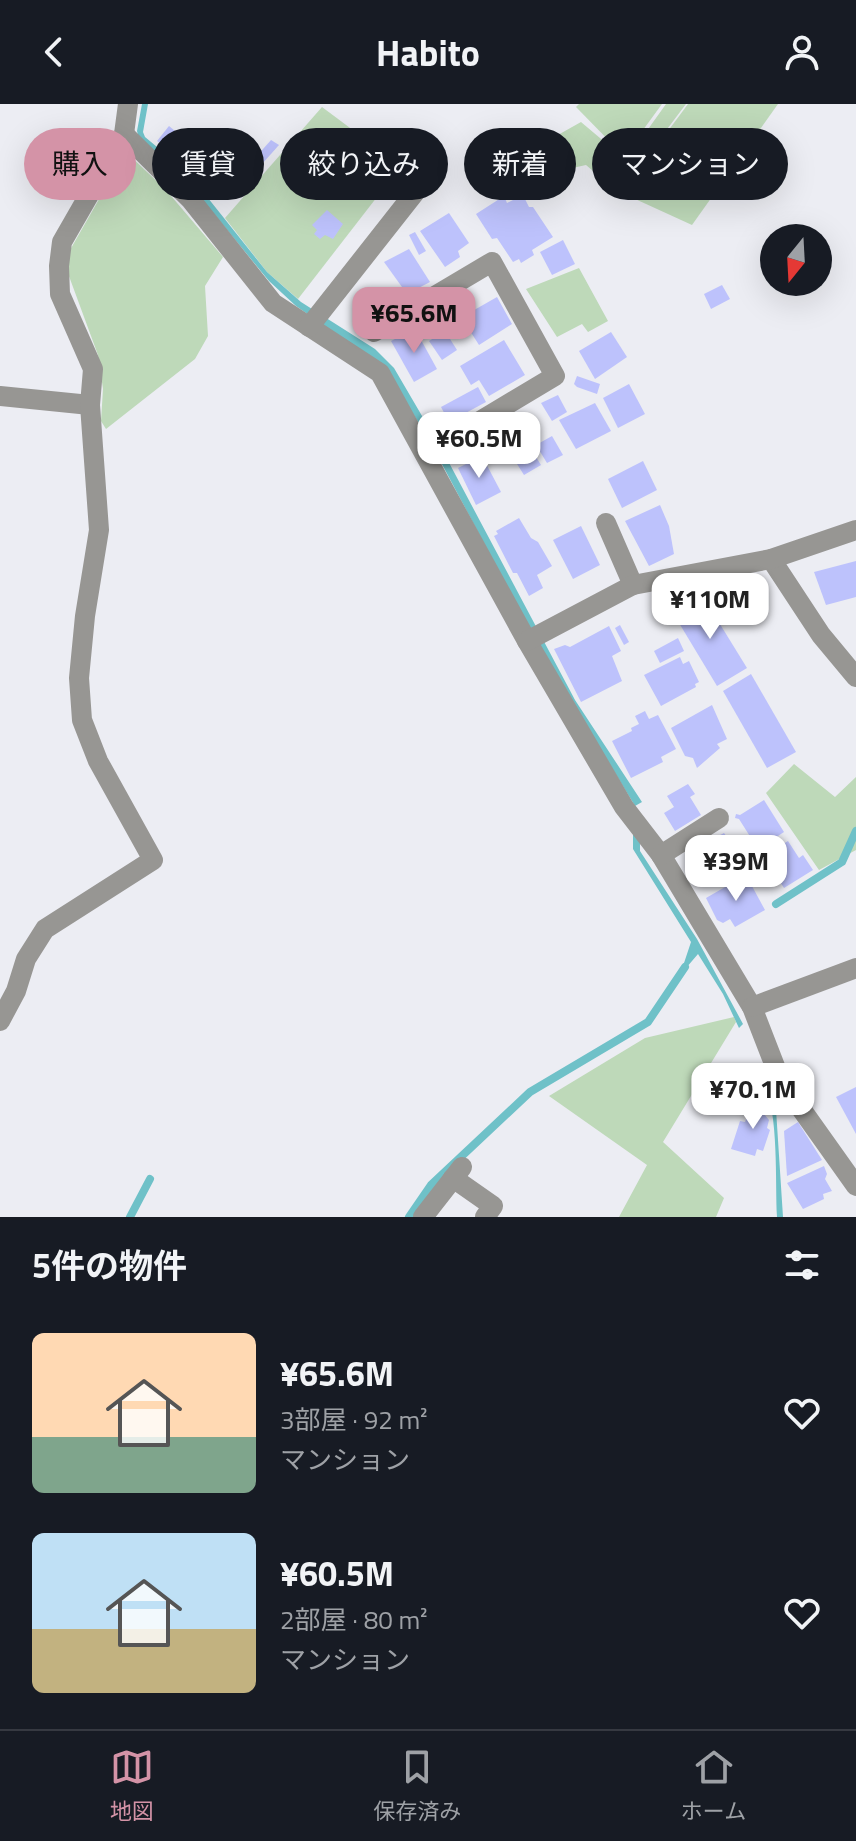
<!DOCTYPE html>
<html lang="ja">
<meta charset="utf-8">
<style>
:root{--surface:#171b24;--page:#20242c;--text:#f1f3f6;--muted:#9ea1a6;--line:#363941;--accent:#d493a7}
body{margin:0;font-family:"Titillium Web","Noto Sans JP",sans-serif;background:var(--page);color:var(--text);height:100vh;display:flex;flex-direction:column;font-size:30px;white-space:nowrap}
*{box-sizing:border-box;margin:0}
p{font-size:26px;color:var(--muted)}
.icon{flex:none;width:44px;height:44px;fill:none;stroke:currentColor;stroke-width:2;stroke-linecap:round;stroke-linejoin:round}
.map{position:relative;height:1113px;overflow:hidden}
.drawer{display:flex;flex-direction:column;background:var(--surface);flex:1}
.drawer>*{flex:none}
.guide{position:absolute;left:24px;top:24px;width:808px;height:72px;display:flex;gap:16px}
.needle{width:52px;rotate:198deg}
.controls{position:absolute;left:760px;top:120px;display:grid;gap:16px}
.controls a{display:grid;place-items:center;width:72px;height:72px;border-radius:50%;background:var(--surface);box-shadow:0 8px 32px #0002;font-size:40px}
.price{position:absolute;translate:-50% -68px;padding:0 18px;border-radius:16px;background:#fff;color:#222;font-size:26px;line-height:52px;filter:drop-shadow(0 2px 4px #0008)}
.price::after{content:'';position:absolute;left:50%;top:48px;width:24px;height:18px;margin-left:-12px;background:inherit;clip-path:polygon(0 0,100% 0,50% 100%)}
.price.on{background:var(--accent);color:#111}
ul{padding:0;list-style:none}
li{display:flex;align-items:center;gap:24px;height:200px;padding:0 32px}
li span{display:grid;place-items:center;flex:none;width:224px;height:160px;border-radius:12px;color:#555}
li>.icon{margin-inline-start:auto}
span .icon{width:96px;height:96px;fill:#fffc;stroke-width:1}
li b{font-size:34px}
h2{display:flex;justify-content:space-between;align-items:center;height:96px;padding:0 32px;font-size:34px}
.chip{padding:0 28px;border-radius:36px;background:var(--surface);box-shadow:0 8px 32px #0002;font-size:28px;line-height:72px}
.chip.on{background:var(--accent);color:#111}
header{display:flex;justify-content:space-between;align-items:center;height:104px;padding:0 32px;background:var(--surface);font-size:36px;font-weight:700}
.tab-bar{display:flex;justify-content:space-around;align-items:center;height:112px;border-top:2px solid var(--line);background:var(--surface);font-size:22px;color:var(--muted)}
.tab-bar a{display:grid;justify-items:center;gap:4px}
.tab-bar .on{color:var(--accent)}
.map>svg:first-child{display:block}
.green{fill:#bed9b9}
.water{fill:#6fc1c8}
.lines{fill:none;stroke-linecap:round;stroke-linejoin:round}
.stream{stroke:#6fc1c8;stroke-width:8}
.building{fill:#bdc2fc}
.minor{stroke:#979693;stroke-width:20}
</style>
<header><svg class="icon" aria-label="back" viewBox="0 0 24 24"><path d="M15 5l-7 7 7 7"/></svg>Habito<svg class="icon" aria-label="person" viewBox="0 0 24 24"><circle cx="12" cy="8" r="4"/><path d="M4 21q1-7 8-7t8 7"/></svg></header>
<div class="map">
<svg width="856" height="1113" viewBox="0 0 856 1113">
<rect width="100%" height="100%" fill="#ecedf3"/>
<g class="green">
<polygon points="579,0 662,0 624,52 576,3"/>
<polygon points="666,0 686,0 619,89 586,61 509,78 499,64 581,18 626,56"/>
<polygon points="688,0 778,0 692,121 622,89"/>
<polygon points="322,3 401,62 298,195 267,168 225,114"/>
<polygon points="126,48 166,86 223,153 205,182 208,232 195,255 106,325 101,317 103,285 98,251 66,164 70,146"/>
<polygon points="579,164 608,217 588,228 582,220 557,233 526,185"/>
<polygon points="794,660 835,693 856,673 856,746 819,766 766,689"/>
<polygon points="734,913 736,918 663,1038 724,1094 716,1113 619,1113 647,1061 549,992 645,934"/>
</g>
<g class="water">
<polygon points="142,0 148,0 143,28 145,33 186,67 181,72 139,35 137,27"/>
<polygon points="200,84 267,168 301,198 375,245 394,264 446,353 575,596 642,698 635,702 540,545 426,330 382,262 296,202 269,177 196,88"/>
<polygon points="633,730 640,738 640,747 697,835 743,920 739,924 723,890 698,850 680,871 691,838 633,745"/>
<path d="M769,978L775,990L783,1113H777C775,1078 779,1010 764,980Z"/>
</g>
<g class="lines">
<g class="stream">
<polyline points="776,800 842,758 856,727"/>
<polyline points="130,1113 150,1075"/>
<polyline points="409,1113 431,1081 530,988 648,918 685,863"/>
</g>
</g>
<g class="building">
<polygon points="169,22 193,42 183,57 157,37"/>
<polygon points="271,36 279,41 254,69 247,63"/>
<polygon points="344,38 355,48 341,59 332,49"/>
<polygon points="523,91 529,103 533,103 553,133 532,146 534,151 521,159 519,155 513,158 497,134 492,135 476,110 504,92 507,99"/>
<polygon points="327,106 343,120 333,135 325,131 320,135 314,130 317,126 312,121"/>
<polygon points="449,109 469,139 458,147 460,153 445,163 420,127"/>
<polygon points="415,128 426,147 419,151 409,131"/>
<polygon points="563,136 575,160 552,171 540,148"/>
<polygon points="409,145 430,178 407,190 384,158"/>
<polygon points="722,181 730,195 711,205 704,190"/>
<polygon points="497,193 512,220 479,241 465,219 473,215 469,209"/>
<polygon points="415,225 437,265 414,278 391,237"/>
<polygon points="445,227 457,246 442,256 429,237"/>
<polygon points="611,228 627,253 595,275 579,247"/>
<polygon points="504,236 525,271 489,292 479,276 471,281 460,262"/>
<polygon points="577,272 600,280 597,290 577,283 574,280"/>
<polygon points="629,280 645,310 618,324 603,294"/>
<polygon points="478,283 486,298 449,318 441,303"/>
<polygon points="558,291 567,308 552,317 541,299"/>
<polygon points="595,299 611,327 576,345 559,316"/>
<polygon points="552,332 563,351 547,359 536,341"/>
<polygon points="526,337 541,361 524,371 512,352 520,347 518,342"/>
<polygon points="482,352 501,388 476,401 458,364"/>
<polygon points="643,357 657,386 622,404 608,375"/>
<polygon points="660,401 669,422 674,450 649,462 625,417"/>
<polygon points="519,414 531,434 538,438 552,462 537,471 543,484 529,492 517,469 513,469 494,432 498,430 496,427"/>
<polygon points="581,422 600,461 573,475 553,436"/>
<polygon points="856,457 856,493 826,501 814,468"/>
<polygon points="702,491 747,564 717,582 673,509"/>
<polygon points="620,521 629,538 624,541 615,524"/>
<polygon points="609,522 621,547 612,552 622,577 581,598 554,545 565,541 570,543"/>
<polygon points="678,534 684,547 660,559 654,547"/>
<polygon points="680,553 683,560 689,557 699,578 695,580 696,583 661,602 644,571"/>
<polygon points="751,570 796,648 767,664 723,587"/>
<polygon points="712,601 727,635 717,640 720,644 697,664 693,654 685,652 671,624"/>
<polygon points="645,607 649,615 658,611 676,645 661,653 663,658 631,674 612,637 632,627 631,624 639,620 635,612"/>
<polygon points="688,680 695,690 690,693 701,711 675,727 664,709 674,703 667,692"/>
<polygon points="764,696 784,728 758,745 739,715 735,714 736,710 740,711"/>
<polygon points="724,729 735,744 731,746 735,755 703,772 701,768 694,772 688,760 695,756 690,747"/>
<polygon points="788,737 799,754 803,751 813,766 784,784 773,767 767,768 759,755"/>
<polygon points="746,771 765,806 735,823 730,815 723,819 717,816 706,794"/>
<polygon points="856,983 856,1030 836,993"/>
<polygon points="757,995 767,999 764,1010 769,1016 767,1024 770,1026 763,1047 757,1045 755,1052 731,1045 740,1017 745,1018 748,1010 752,1011"/>
<polygon points="798,1018 822,1056 787,1072 784,1027"/>
<polygon points="824,1062 827,1070 825,1075 832,1087 823,1090 824,1095 803,1105 787,1079"/>
</g>
<g class="lines">
<g class="minor">
<polyline points="124,30 191,96 273,199 380,269 527,537 624,703 661,751 752,903 780,975 856,1082"/>
<polyline points="309,223 416,87"/>
<polyline points="374,228 492,158 555,272 425,350"/>
<polyline points="0,292 90,301"/>
<polyline points="606,419 633,481"/>
<polyline points="771,455 821,531 856,573"/>
<polyline points="527,537 633,481 771,455 856,426"/>
<polyline points="661,751 719,714"/>
<polyline points="752,903 856,864"/>
<polyline points="0,917 16,887 26,855 45,825 153,756 98,657 82,616 79,574 85,512 99,426 90,301 93,265 60,190 59,162 62,138 124,30 128,0"/>
<polyline points="453,1074 493,1102 485,1113"/>
<polyline points="423,1113 462,1063"/>
</g>
</g>
</svg>
<div class="controls">
<a><svg class="needle" viewBox="-14 -14 28 28"><path d="M0-13l5 13h-10z" fill="#e53935"/><path d="M0 13l5-13h-10z" fill="#9ea1a6"/></svg></a>
</div>
<b class="price on" style="left:414px;top:251px">¥65.6M</b>
<b class="price" style="left:479px;top:376px">¥60.5M</b>
<b class="price" style="left:710px;top:537px">¥110M</b>
<b class="price" style="left:736px;top:799px">¥39M</b>
<b class="price" style="left:753px;top:1027px">¥70.1M</b>
<div class="guide">
<a class="chip on">購入</a>
<a class="chip">賃貸</a>
<a class="chip">絞り込み</a>
<a class="chip">新着</a>
<a class="chip">マンション</a>
</div>
</div>
<section class="drawer">
<h2>5件の物件<svg class="icon" aria-label="filters" viewBox="0 0 24 24"><path d="M4 7h16M4 17h16"/><circle cx="9" cy="7" r="2"/><circle cx="15" cy="17" r="2"/></svg></h2>
<ul>
<li><span style="background:linear-gradient(#ffd9b3 65%,#7fa58c 0)"><svg class="icon" aria-label="home" viewBox="0 0 24 24"><path d="M3 11l9-7 9 7M6 9v11h12V9"/></svg></span><div><b>¥65.6M</b><p>3部屋 · 92 m²</p><p>マンション</p></div><svg class="icon" aria-label="heart" viewBox="0 0 24 24"><path d="M12 20l-8-8c-3-5 5-10 8-4 3-6 11-1 8 4z"/></svg></li>
<li><span style="background:linear-gradient(#bfe0f5 60%,#c2b280 0)"><svg class="icon" aria-label="home" viewBox="0 0 24 24"><path d="M3 11l9-7 9 7M6 9v11h12V9"/></svg></span><div><b>¥60.5M</b><p>2部屋 · 80 m²</p><p>マンション</p></div><svg class="icon" aria-label="heart" viewBox="0 0 24 24"><path d="M12 20l-8-8c-3-5 5-10 8-4 3-6 11-1 8 4z"/></svg></li>
</ul>
</section>
<nav class="tab-bar">
<a class="on"><svg class="icon" aria-label="map" viewBox="0 0 24 24"><path d="M3 6l6-2 6 2 6-2v14l-6 2-6-2-6 2zM9 4v14M15 6v14"/></svg>地図</a>
<a><svg class="icon" aria-label="saved" viewBox="0 0 24 24"><path d="M7 4h10v16l-5-4-5 4z"/></svg>保存済み</a>
<a><svg class="icon" aria-label="home" viewBox="0 0 24 24"><path d="M3 11l9-7 9 7M6 9v11h12V9"/></svg>ホーム</a>
</nav>
